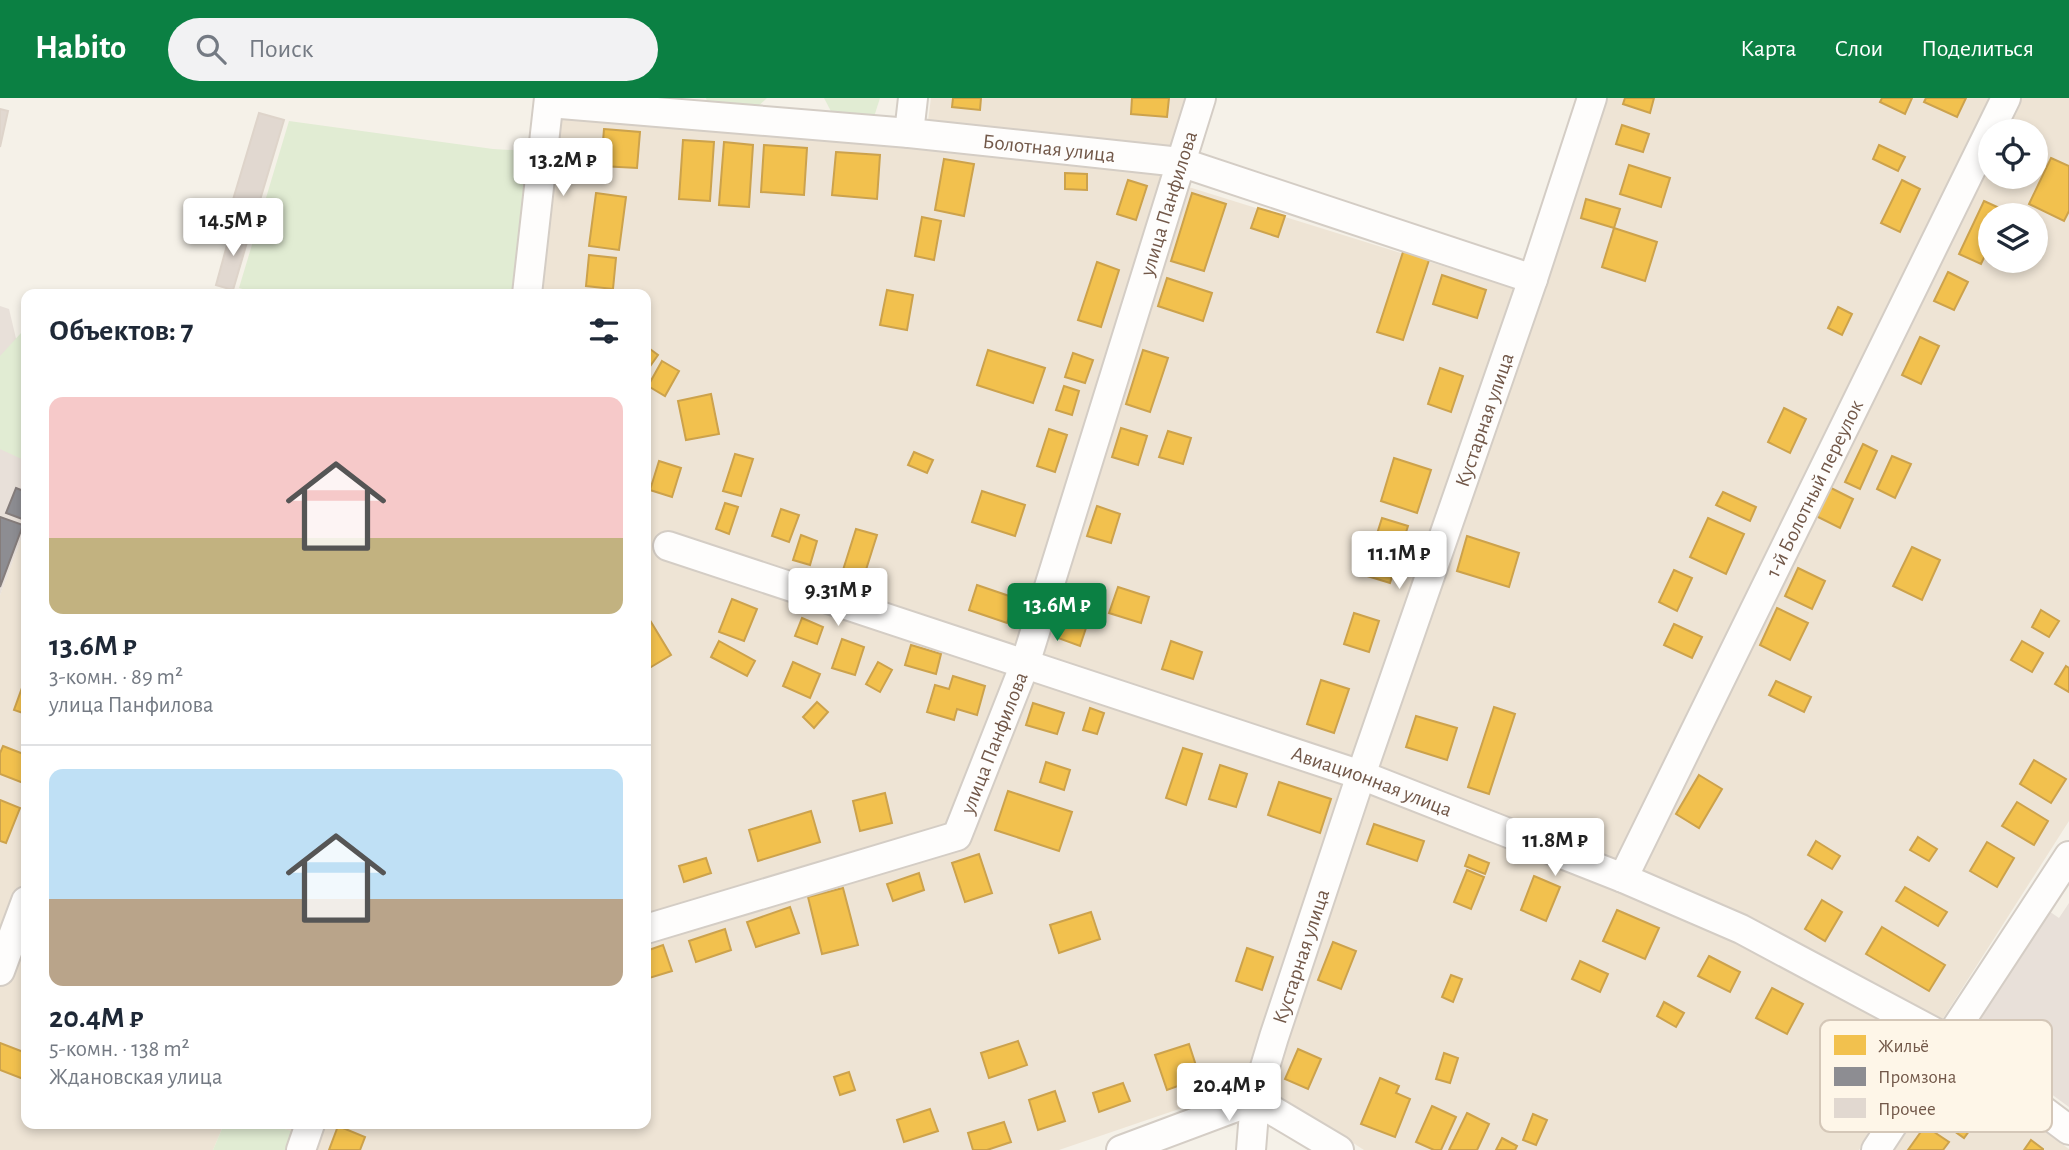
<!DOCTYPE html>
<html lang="ru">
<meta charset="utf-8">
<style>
:root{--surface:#fff;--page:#f2f2f3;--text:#1f2937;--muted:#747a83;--line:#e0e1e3;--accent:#0b8043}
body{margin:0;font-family:"Alegreya Sans",sans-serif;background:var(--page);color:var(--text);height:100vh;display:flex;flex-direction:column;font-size:26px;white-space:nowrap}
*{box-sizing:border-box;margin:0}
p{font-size:23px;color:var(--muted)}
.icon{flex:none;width:38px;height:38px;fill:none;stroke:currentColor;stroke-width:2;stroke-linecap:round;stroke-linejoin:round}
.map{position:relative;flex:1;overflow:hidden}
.side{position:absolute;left:21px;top:191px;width:630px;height:840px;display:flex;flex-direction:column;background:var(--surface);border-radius:14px;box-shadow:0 4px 10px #0003}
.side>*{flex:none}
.tools{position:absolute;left:1978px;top:21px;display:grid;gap:14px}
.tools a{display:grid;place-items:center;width:70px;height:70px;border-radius:50%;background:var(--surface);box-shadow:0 4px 10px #0003;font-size:35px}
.price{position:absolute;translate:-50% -60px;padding:0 16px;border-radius:7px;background:#fff;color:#222;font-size:23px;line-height:46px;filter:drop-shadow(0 2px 4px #0008)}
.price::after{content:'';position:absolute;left:50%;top:42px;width:21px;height:16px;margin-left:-10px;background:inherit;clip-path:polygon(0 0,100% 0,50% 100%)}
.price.active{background:var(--accent);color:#fff}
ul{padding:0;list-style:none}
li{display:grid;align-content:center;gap:14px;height:371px;padding:0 28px}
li+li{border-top:2px solid var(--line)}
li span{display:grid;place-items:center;height:217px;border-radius:14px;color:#555}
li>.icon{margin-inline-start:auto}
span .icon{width:126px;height:126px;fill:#fffc;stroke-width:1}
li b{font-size:30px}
h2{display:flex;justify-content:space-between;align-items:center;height:84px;padding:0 28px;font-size:30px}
header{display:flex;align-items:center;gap:42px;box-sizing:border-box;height:98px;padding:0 35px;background:var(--accent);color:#fff}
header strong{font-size:33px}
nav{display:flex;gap:38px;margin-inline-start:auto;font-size:24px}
.search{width:490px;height:63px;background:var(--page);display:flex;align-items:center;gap:18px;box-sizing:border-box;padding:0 24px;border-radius:38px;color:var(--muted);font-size:26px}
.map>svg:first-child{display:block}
.residential{fill:#eee4d5;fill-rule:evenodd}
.industrial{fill:#e8e0d9}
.green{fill:#e1ecd3}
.homes{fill:#f2c14e;stroke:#cca24c;stroke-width:2}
.industry{fill:#8d8d92;stroke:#857d7c;stroke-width:2}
.building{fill:#e1d8d0;stroke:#ded4ca;stroke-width:2}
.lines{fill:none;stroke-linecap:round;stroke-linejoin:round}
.minor-casing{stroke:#d4cdc5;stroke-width:32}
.minor{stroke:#fefdfc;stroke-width:28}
.labels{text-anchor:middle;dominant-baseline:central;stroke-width:7;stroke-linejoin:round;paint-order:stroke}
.street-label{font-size:21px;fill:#725849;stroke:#fef6e8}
.key{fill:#fef6e8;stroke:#d4c7b8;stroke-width:2}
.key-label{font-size:19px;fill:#725849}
</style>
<header>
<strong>Habito</strong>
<div class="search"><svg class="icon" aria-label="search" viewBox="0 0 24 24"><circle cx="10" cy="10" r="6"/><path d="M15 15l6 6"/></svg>Поиск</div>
<nav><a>Карта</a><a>Слои</a><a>Поделиться</a></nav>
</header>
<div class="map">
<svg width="2069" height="1052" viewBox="0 0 2069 1052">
<rect width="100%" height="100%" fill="#f5f1e8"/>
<g class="residential">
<path d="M931,0H1192L1163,81L1539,198L1604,0H2069V723L1859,1052H1364L1258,984L1059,1052H314L317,1041L268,1026H646V196H538L559,17L925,46ZM1990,33H2035V79H1990ZM1990,117H2035V163H1990Z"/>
<polygon points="26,428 26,1026 224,1026 213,1052 0,1052 0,497"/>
<polygon points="1949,965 2069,1051 2069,1052 1891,1052"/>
</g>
<g class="industrial">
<polygon points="0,208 9,211 26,283 26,428 0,497"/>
<polygon points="2069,805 2069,1009 1970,937 2046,811 2059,820"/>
</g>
<g class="green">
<polygon points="706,0 767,0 752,14 709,11"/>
<polygon points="824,0 880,0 873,22 834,19"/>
<polygon points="289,23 493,51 530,53 512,196 260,196 239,190"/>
<polygon points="21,235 26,240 26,363 0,351 0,258"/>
<polygon points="224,1026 268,1026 318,1041 292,1052 213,1052"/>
</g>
<g class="homes">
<polygon points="953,0 981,0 980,12 952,9"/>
<polygon points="1132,0 1169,0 1167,19 1131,16"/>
<polygon points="1625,0 1654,0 1650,15 1623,6"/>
<polygon points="1882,0 1912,0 1905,16 1880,4"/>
<polygon points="1926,0 1966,0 1957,19 1924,4"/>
<polygon points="1622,27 1649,36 1643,54 1616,46"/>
<polygon points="604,31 640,34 637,70 601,68"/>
<polygon points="683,42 714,44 710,103 679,101"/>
<polygon points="724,44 753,47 749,109 719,107"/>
<polygon points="764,47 807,50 804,97 761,94"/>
<polygon points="1879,47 1905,59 1898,73 1873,61"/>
<polygon points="836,54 880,57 877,101 832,97"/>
<polygon points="2051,60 2069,68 2069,113 2064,123 2029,106"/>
<polygon points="944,61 974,66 964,118 935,112"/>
<polygon points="1629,67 1670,80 1661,109 1620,96"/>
<polygon points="1065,75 1087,76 1087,92 1065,91"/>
<polygon points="1128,82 1147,88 1136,122 1117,116"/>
<polygon points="1902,82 1920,91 1900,134 1881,125"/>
<polygon points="596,95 626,99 619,152 589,148"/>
<polygon points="1192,95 1226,106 1204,173 1171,163"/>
<polygon points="1586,101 1620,111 1614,130 1581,120"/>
<polygon points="1984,103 2006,113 2004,117 1990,117 1990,147 1981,166 1959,156"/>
<polygon points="1258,110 1285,118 1278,139 1251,130"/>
<polygon points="922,119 941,123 934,162 915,158"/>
<polygon points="1614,130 1657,144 1645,183 1602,169"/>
<polygon points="1404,151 1430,159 1403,242 1377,234"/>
<polygon points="589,157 616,160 613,191 586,188"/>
<polygon points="1097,164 1119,172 1101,229 1078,222"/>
<polygon points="1948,174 1968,184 1954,212 1934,203"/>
<polygon points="1442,177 1486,192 1477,220 1433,206"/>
<polygon points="1167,180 1212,195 1203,223 1158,208"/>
<polygon points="887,192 913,197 907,232 880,227"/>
<polygon points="1838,209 1852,216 1842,237 1828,230"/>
<polygon points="1920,239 1939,248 1921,286 1902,277"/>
<polygon points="646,248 658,257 646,274"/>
<polygon points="988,252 1045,270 1033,305 977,287"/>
<polygon points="1143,252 1168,260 1150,314 1126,306"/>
<polygon points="1073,255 1093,262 1085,285 1065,279"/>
<polygon points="662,263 679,273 665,298 648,288"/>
<polygon points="1440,270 1463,278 1451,314 1428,306"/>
<polygon points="1064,288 1079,293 1072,317 1056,312"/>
<polygon points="711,296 719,336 686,342 678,303"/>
<polygon points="1784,310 1806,321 1790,355 1768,344"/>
<polygon points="1121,330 1147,338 1138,367 1112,359"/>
<polygon points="1049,331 1067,337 1055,374 1037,368"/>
<polygon points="1168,333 1191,340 1183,366 1159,359"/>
<polygon points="1863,346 1877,353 1860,391 1845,384"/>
<polygon points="914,354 933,362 927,375 908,367"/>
<polygon points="735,356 753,361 741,398 723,393"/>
<polygon points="1892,358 1911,366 1895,400 1877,391"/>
<polygon points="1394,360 1431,372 1417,415 1381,403"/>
<polygon points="659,363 681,370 672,399 650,392"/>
<polygon points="1829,389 1853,401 1840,430 1816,418"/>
<polygon points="982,393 1025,407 1015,438 972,424"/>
<polygon points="1723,394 1756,409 1750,423 1716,407"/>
<polygon points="725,405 738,409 729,436 716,431"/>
<polygon points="1097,408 1120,416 1111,445 1087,438"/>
<polygon points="781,411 799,417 789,444 772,438"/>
<polygon points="1382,420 1408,428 1390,485 1364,477"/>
<polygon points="1708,420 1744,436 1726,476 1690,459"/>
<polygon points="856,431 877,437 864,478 843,472"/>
<polygon points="801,437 817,443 810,467 793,462"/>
<polygon points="1467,438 1519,455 1509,489 1457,473"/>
<polygon points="1912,449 1940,462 1922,502 1893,488"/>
<polygon points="1798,470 1825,483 1812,511 1785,498"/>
<polygon points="1674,472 1692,480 1677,513 1659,504"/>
<polygon points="977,487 1015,500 1007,525 969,512"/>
<polygon points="1118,489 1149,499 1141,525 1109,515"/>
<polygon points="732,501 757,511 744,543 719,534"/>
<polygon points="1777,510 1808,525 1790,562 1760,547"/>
<polygon points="1067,511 1090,518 1080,548 1058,540"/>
<polygon points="2041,512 2059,523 2049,539 2032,529"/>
<polygon points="1354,515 1379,523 1369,554 1344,546"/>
<polygon points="648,519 671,557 646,572 646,520"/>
<polygon points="802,520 823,529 817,546 795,538"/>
<polygon points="1674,526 1702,539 1692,560 1664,547"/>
<polygon points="842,541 864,549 855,577 832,570"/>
<polygon points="719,543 755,563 747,578 711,559"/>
<polygon points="1171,543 1202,554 1193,581 1162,571"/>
<polygon points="2022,543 2043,555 2032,574 2011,562"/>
<polygon points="911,547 941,556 936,576 905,567"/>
<polygon points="793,564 820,576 810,600 783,588"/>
<polygon points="878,564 892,572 880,594 866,586"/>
<polygon points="2066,568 2069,570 2069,594 2055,586"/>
<polygon points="953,578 985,588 977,617 957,611 954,622 927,614 935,587 949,591"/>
<polygon points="1321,582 1349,591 1334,635 1307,626"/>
<polygon points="1776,583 1811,599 1804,614 1769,597"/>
<polygon points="23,587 26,588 26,616 14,612"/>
<polygon points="817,604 828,614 814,630 803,619"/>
<polygon points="1033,605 1064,615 1057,636 1026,627"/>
<polygon points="1494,609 1515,616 1489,696 1468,689"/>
<polygon points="1090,610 1104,615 1097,636 1083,632"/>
<polygon points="1416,618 1457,630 1447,662 1406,649"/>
<polygon points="3,648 26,657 26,686 0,676 0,655"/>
<polygon points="1183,650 1202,656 1186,707 1166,700"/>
<polygon points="2034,662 2066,681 2051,705 2020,686"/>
<polygon points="1046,664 1070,672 1064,692 1040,684"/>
<polygon points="1220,667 1247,676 1236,709 1209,701"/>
<polygon points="1699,677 1722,691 1699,730 1676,716"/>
<polygon points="1279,684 1331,701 1320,735 1268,717"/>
<polygon points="1008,693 1072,714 1059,753 995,732"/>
<polygon points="885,695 892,725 860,733 853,703"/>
<polygon points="0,702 20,710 6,745 0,743"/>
<polygon points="2017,704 2048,723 2034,747 2002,728"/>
<polygon points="811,713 820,744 758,763 749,732"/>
<polygon points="1374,726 1424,743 1417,763 1367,746"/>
<polygon points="1918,739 1937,751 1929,763 1910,752"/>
<polygon points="1816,743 1840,758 1832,771 1808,757"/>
<polygon points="1987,744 2014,760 1997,789 1970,773"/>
<polygon points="979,756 992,795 965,804 952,765"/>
<polygon points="1469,757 1489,765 1485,776 1465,768"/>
<polygon points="706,760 711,775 684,784 679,768"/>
<polygon points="1467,772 1484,779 1471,811 1454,804"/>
<polygon points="919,775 924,792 893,803 887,786"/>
<polygon points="1534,778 1560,789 1546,823 1521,812"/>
<polygon points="1905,789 1947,814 1938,828 1896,803"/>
<polygon points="843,790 858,847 822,856 808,799"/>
<polygon points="1822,802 1842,814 1825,843 1805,831"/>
<polygon points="790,809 799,835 756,849 747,824"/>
<polygon points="1617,812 1659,830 1645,861 1603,843"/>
<polygon points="1091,814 1100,841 1059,855 1050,827"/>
<polygon points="1882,829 1945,867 1929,893 1866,856"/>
<polygon points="725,831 731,852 696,864 689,843"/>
<polygon points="1333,844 1356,853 1341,891 1318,882"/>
<polygon points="663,847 672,873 646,881 646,853"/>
<polygon points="1247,850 1273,859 1262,892 1236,883"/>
<polygon points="1709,858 1740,874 1730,894 1698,878"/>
<polygon points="1580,863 1608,876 1600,894 1572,881"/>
<polygon points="1451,877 1462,881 1453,904 1442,899"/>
<polygon points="1772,890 1803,906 1787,936 1756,920"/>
<polygon points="1664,904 1684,915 1676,929 1657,918"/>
<polygon points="1018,943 1027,967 989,980 981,955"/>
<polygon points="0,945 26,955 26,982 0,972"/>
<polygon points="1189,946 1200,980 1167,992 1155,957"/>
<polygon points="1298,951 1321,961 1308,991 1285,981"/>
<polygon points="1444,955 1458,960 1450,985 1436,981"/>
<polygon points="849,974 855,992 840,997 834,979"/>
<polygon points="1380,980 1399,988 1396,995 1410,1001 1395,1039 1361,1026"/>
<polygon points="1123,985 1130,1003 1099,1014 1093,995"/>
<polygon points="1055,993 1065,1023 1038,1032 1029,1002"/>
<polygon points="1961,994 1985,1011 1964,1040 1940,1023"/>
<polygon points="1432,1008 1456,1019 1441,1052 1434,1052 1416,1044"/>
<polygon points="930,1011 938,1033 904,1044 897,1022"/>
<polygon points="1467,1015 1489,1026 1477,1052 1449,1052"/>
<polygon points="1533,1016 1547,1022 1536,1047 1523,1042"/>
<polygon points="1004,1024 1011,1044 987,1052 973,1052 968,1035"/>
<polygon points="338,1028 365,1039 360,1052 329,1052"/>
<polygon points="1925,1028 1949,1044 1943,1052 1908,1052"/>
<polygon points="1502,1040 1517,1048 1515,1052 1496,1052"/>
<polygon points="2031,1042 2043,1051 2043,1052 2024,1052"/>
</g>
<g class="industry">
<polygon points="16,390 26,394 25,422 6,415"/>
<polygon points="0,419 23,427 0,489"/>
</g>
<g class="building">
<polygon points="0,11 8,13 0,49"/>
<polygon points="259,15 284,22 257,112 232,105"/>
<polygon points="232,129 250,134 233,192 216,187"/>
</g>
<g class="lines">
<g class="minor-casing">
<g id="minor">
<path id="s1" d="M549,5L909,35L1180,64L1533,181"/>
<polyline points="909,35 913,0"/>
<polyline points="527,196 549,0"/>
<path id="s2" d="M668,448L1361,677L1623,780L1741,831L1949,942L2069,1032"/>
<path id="s3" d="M1623,780L2006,0"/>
<path id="s4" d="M646,831L957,738L1025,566L1201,0"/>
<polyline points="0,873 26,803"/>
<polyline points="1255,1002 1339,1052"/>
<polyline points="301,1052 310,1026"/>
<polyline points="1121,1052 1255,1002"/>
<path id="s5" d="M1251,1052L1255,1002L1274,939L1361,677L1533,181L1592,0"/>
<polyline points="1876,1052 2069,758"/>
</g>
</g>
<use href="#minor" class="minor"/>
</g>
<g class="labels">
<g class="street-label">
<text stroke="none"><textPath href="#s1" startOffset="502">Болотная улица</textPath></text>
<text stroke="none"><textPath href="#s4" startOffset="992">улица Панфилова</textPath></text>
<text stroke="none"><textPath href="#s5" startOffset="768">Кустарная улица</textPath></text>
<text stroke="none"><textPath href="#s3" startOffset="434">1-й Болотный переулок</textPath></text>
<text stroke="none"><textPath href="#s4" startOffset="425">улица Панфилова</textPath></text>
<text stroke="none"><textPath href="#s2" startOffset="742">Авиационная улица</textPath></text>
<text stroke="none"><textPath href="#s5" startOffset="201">Кустарная улица</textPath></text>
</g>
</g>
<rect x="1820" y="922" width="232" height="112" rx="10" class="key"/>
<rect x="1834" y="937" width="32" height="20" fill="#f2c14e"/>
<rect x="1834" y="969" width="32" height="19" fill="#8d8d92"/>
<rect x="1834" y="1000" width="32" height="20" fill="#e1d8d0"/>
<g class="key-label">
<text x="1878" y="954">Жильё</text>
<text x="1878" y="985">Промзона</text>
<text x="1878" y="1017">Прочее</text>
</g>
</svg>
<div class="tools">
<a><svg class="icon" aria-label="locate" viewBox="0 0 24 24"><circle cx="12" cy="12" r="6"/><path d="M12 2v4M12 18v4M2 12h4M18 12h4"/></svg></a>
<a><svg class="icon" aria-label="layers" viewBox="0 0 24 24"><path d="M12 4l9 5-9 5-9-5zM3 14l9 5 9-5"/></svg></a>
</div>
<b class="price" style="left:563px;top:100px">13.2M ₽</b>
<b class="price" style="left:233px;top:160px">14.5M ₽</b>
<b class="price" style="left:1399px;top:493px">11.1M ₽</b>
<b class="price" style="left:838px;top:530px">9.31M ₽</b>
<b class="price active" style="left:1057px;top:545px">13.6M ₽</b>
<b class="price" style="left:1555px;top:780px">11.8M ₽</b>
<b class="price" style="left:1229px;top:1025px">20.4M ₽</b>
<section class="side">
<h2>Объектов: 7<svg class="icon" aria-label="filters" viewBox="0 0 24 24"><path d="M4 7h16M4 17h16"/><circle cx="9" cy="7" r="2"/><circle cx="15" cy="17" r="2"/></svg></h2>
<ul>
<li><span style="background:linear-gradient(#f6c9c9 65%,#c2b280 0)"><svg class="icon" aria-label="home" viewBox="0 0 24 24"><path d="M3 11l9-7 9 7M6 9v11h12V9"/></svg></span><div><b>13.6M ₽</b><p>3-комн. · 89 m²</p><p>улица Панфилова</p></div></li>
<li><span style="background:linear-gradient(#bfe0f5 60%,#b9a48a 0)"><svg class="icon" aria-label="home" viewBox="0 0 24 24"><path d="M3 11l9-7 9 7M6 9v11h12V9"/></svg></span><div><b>20.4M ₽</b><p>5-комн. · 138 m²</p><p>Ждановская улица</p></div></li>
</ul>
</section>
</div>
